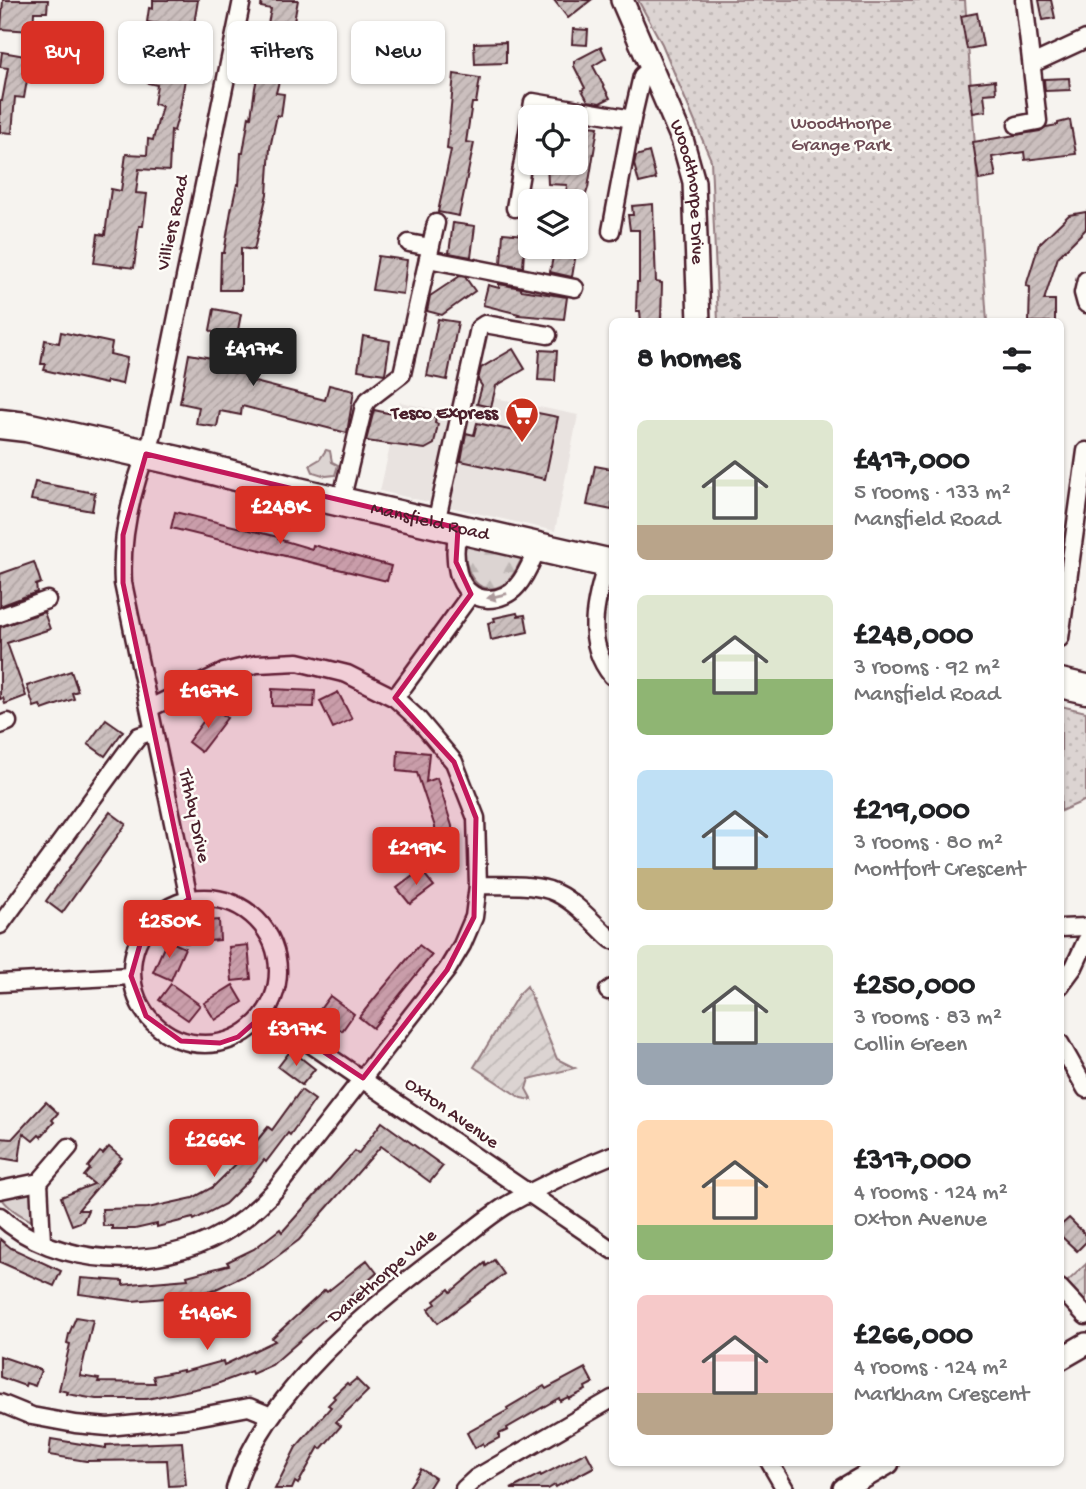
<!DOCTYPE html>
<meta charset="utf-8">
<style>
:root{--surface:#fff;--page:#f6f6f6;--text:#202124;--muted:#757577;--accent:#d93025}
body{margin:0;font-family:"Gochi Hand",sans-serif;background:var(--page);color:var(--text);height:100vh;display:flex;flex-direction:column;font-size:26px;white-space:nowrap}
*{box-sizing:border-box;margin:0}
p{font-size:23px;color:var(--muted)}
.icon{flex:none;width:38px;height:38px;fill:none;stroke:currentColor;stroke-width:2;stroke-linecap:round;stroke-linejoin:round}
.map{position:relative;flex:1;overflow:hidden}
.details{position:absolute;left:609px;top:318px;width:455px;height:1148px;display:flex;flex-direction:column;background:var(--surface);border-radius:10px;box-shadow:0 2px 5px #0004}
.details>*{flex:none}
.top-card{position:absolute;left:21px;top:21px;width:483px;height:63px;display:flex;gap:14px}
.tools{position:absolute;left:518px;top:105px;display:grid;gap:14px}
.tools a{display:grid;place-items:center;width:70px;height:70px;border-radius:10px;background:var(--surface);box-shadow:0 2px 5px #0004;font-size:35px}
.price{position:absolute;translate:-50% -60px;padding:0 16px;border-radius:7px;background:var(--accent);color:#fff;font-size:23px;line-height:46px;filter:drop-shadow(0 2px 4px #0008)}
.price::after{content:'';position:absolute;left:50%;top:42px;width:21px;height:16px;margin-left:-10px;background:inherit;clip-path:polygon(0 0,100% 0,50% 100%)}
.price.active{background:#222;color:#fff}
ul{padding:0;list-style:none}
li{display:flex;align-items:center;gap:21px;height:175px;padding:0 28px}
li span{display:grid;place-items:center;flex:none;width:196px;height:140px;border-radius:10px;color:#555}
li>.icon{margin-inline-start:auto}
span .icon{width:84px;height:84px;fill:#fffc;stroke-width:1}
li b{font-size:30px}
h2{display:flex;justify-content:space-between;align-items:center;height:84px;padding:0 28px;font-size:30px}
.chip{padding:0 24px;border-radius:10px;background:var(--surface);box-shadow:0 2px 5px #0004;font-size:24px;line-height:63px}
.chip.active{background:var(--accent);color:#fff}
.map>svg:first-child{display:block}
.built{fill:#e9e3e0}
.grass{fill:#dcd4d2;stroke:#937a7e;stroke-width:2}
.forest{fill:url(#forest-firs);stroke:#937a7e;stroke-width:2}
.park{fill:url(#park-dots);stroke:#937a7e;stroke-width:2}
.garden{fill:url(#garden-furrows);stroke:#937a7e;stroke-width:2}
.building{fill:url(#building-hatch);stroke:#4a1f2b;stroke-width:2}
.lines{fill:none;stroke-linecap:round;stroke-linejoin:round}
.minor-casing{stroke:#4a1f2b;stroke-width:21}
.tertiary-casing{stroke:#4a1f2b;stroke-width:26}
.trunk-casing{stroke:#4a1f2b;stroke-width:33}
.minor{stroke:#fdfcf7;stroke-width:16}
.tertiary{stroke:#fdfcf7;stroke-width:21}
.trunk{stroke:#fdfcf7;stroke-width:28}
.oneway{fill:#ac999b}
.marked{fill:#c2185b;fill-opacity:0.2;stroke:#c2185b;stroke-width:5;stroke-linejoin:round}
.labels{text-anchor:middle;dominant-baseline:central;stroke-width:5;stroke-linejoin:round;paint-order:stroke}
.park-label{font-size:19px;fill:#6e4c55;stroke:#fdfcf7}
.street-label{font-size:19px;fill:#4a1f2b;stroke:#fdfcf7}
.poi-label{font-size:19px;font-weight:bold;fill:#4a1f2b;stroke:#fdfcf7;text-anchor:end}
</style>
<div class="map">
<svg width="1086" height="1489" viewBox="0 0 1086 1489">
<defs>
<pattern id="forest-firs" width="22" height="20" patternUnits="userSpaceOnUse" patternTransform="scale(1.75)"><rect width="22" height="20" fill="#dcd4d2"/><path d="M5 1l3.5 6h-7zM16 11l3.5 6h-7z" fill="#beb6b4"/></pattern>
<pattern id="park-dots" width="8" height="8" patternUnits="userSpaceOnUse" patternTransform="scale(1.75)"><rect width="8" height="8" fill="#dcd4d2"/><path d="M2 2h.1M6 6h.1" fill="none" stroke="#beb6b4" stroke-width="1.8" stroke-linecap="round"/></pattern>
<pattern id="garden-furrows" width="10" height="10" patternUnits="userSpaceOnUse" patternTransform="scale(1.75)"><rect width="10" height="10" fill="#dcd4d2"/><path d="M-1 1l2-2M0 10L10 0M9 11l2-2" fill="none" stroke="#beb6b4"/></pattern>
<pattern id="building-hatch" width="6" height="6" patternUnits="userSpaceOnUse" patternTransform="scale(1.75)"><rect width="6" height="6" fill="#cbbfbe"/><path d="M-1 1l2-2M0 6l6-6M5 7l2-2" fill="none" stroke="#b0a4a3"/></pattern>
</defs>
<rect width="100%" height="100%" fill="#f6f3ef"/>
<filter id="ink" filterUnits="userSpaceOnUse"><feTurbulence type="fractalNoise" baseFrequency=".0143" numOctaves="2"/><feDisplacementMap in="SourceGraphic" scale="14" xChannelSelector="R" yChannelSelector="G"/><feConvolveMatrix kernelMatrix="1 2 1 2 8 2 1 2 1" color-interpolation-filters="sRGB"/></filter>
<g filter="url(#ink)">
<polygon class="built" points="456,390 578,415 555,531 380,491 400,402 451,413"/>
<g class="grass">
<polygon points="326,450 330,451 332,462 338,465 335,475 326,476 313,472 310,465 320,459"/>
<path d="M30,1190L34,1193L36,1223C23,1217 6,1208 0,1195Z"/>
</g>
<path class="forest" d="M466,542L523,556C518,566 513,578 504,584C475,601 461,565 466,542Z"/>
<g class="park">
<polygon points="638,0 965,0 987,322 718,322 711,160 662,44"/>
<polygon points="1061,706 1086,712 1086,800 1061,811"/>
</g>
<g class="garden">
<polygon points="527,986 557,1059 575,1068 529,1079 526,1089 532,1100 521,1098 474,1067 518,995"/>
<polygon points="1086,1264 1086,1303 1067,1282"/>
</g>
<g class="building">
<polygon points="3,0 48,0 47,12 34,12 33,31 1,29"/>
<polygon points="153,0 198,0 180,109 174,131 171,130 169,171 139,169 136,193 147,194 143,226 139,226 134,268 94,263 98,234 105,235 111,189 121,191 126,154 147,155 148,139 153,140 162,106 154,104 157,85 148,83 151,69 158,70 165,25 147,22 149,8 153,9"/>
<polygon points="262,0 298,0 288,53 286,53 276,93 284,94 281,116 277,115 270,148 267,194 254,250 241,248 241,290 220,290 221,253 224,253 231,211 237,184 239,185 241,153 243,153 249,116 251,117 255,88 271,9 261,7"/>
<polygon points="554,0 591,0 568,18"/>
<polygon points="1039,0 1051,0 1055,18 1043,20"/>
<polygon points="977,13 983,46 967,49 961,16"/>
<polygon points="573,29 588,30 587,45 572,44"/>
<polygon points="506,42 506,63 475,64 474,43"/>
<polygon points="601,47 606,58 593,66 610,98 600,103 588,101 582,90 585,88 574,66 574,61"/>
<polygon points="2,52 31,57 24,98 15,97 12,133 0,132 0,101 2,101 8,68 0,67"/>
<polygon points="454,74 480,78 476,103 472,103 466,142 474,143 459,216 438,212 451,150 447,149"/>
<polygon points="1069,78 1070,90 1045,91 1044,79"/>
<polygon points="995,80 996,93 984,94 986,111 973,113 969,83"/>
<polygon points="1070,120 1076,154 1025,160 1024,152 992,157 996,177 979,180 973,142 1040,131 1046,127 1058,125 1058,123"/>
<polygon points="579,125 598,127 588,188 585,197 565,201 567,185 548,184 547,163 576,163"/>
<polygon points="649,152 656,179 639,183 634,164 636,156"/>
<polygon points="653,204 656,282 662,283 661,322 641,322 640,311 636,311 637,282 639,282 639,230 630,230 628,215 633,215 632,206"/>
<polygon points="1086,212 1086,229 1058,257 1044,300 1055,300 1055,322 1029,322 1030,287 1026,286 1039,244 1069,215"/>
<polygon points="453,223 475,226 471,257 449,253"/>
<polygon points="503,233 525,235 523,267 501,263"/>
<polygon points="555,247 577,247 572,277 550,272"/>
<polygon points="378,256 407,260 403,294 372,290"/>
<polygon points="460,276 465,277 475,291 442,315 427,311 430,296"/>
<polygon points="499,284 521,288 521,290 567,297 564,319 518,315 519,314 483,305 488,285 499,288"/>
<polygon points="214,309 241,314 230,372 248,375 247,380 325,400 329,385 354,391 347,433 242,406 241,415 220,411 217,427 196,424 199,407 180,403 189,354 212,358 217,336 210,330"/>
<polygon points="438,319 458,322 447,380 427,376"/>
<polygon points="61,332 112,343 110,354 127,358 122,384 107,381 106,384 44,370 46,364 41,364 45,340 59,343"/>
<polygon points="363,336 390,341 385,374 358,370"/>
<polygon points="513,349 525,369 496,386 491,407 477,404 482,386 478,380 481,368"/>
<polygon points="540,350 557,351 555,381 538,380"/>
<polygon points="399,408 436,417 435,423 438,424 434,444 425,449 366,441 374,410 397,415"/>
<polygon points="518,409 558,417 545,479 461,461 466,433 474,435 477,423 514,431"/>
<polygon points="595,466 612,469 612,510 587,505"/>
<polygon points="35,482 95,493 92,511 31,500"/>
<polygon points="175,512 266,534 278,537 278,539 312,549 313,545 391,566 387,581 171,528"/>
<polygon points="34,562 41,583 36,585 37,592 0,606 0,574"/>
<polygon points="44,612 50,629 7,643 26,696 5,704 3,698 0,699 0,627"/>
<polygon points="517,613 518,616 525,615 528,632 491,640 488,623 495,621 494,618"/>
<polygon points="71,671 78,691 72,693 74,699 42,710 40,705 34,707 27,686"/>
<polygon points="272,689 315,691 314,707 272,706"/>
<polygon points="338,692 352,719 333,728 320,701"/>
<polygon points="214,707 227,718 201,752 188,742"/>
<polygon points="106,719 123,731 105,756 88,744"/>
<polygon points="398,750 429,753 426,782 437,778 452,826 457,870 440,872 435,827 417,773 397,771"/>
<polygon points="110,812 126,824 62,913 46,901"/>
<polygon points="421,870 434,886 410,904 397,888"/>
<polygon points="219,920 220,940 185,943 184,923"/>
<polygon points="167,940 185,948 171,980 153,972"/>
<polygon points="248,945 251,979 232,981 229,947"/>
<polygon points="419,945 432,955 373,1028 359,1017"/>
<polygon points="171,984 200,1005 188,1020 159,1000"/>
<polygon points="233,985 243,1002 215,1020 204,1003"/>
<polygon points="330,996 354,1014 342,1031 318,1012"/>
<polygon points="291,1050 315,1069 302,1085 278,1067"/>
<polygon points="301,1090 315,1100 290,1135 288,1133 266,1162 264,1160 248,1181 225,1204 194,1220 193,1218 157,1227 157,1224 135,1229 112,1229 112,1226 103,1226 102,1209 148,1208 193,1198 213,1187 247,1153 268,1127 272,1130"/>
<polygon points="46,1102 58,1113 52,1120 54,1122 41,1137 39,1135 33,1141 23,1133 19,1161 0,1158 0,1138 12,1139"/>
<polygon points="382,1122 443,1166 430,1182 381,1146 299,1240 263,1267 216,1289 188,1296 132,1301 79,1294 81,1278 123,1281 123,1285 141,1283 188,1279 187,1276 229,1265 227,1262 254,1249 280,1229 282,1232 355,1151 358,1154"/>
<polygon points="109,1147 122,1158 78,1210 88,1210 83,1221 72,1225 61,1197 94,1184 84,1176 90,1169 88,1167 100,1152 103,1154"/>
<polygon points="1069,1218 1086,1235 1086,1242 1077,1251 1060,1235 1060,1226"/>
<polygon points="0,1239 11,1248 61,1271 54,1286 0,1262"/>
<polygon points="367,1260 377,1273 272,1365 252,1374 251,1371 214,1385 147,1399 96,1399 67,1394 68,1392 59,1390 70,1344 67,1343 69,1334 76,1317 93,1320 80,1376 99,1379 98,1382 155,1383 153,1376 183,1370 183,1372 223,1361 224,1365 275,1341 272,1338 325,1290 327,1292"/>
<polygon points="494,1260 504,1274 438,1323 428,1309 436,1304 434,1301 449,1289 451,1292 485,1263 486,1266"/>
<polygon points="0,1356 41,1370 35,1386 26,1383 25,1386 0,1377"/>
<polygon points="585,1368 593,1383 585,1387 586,1390 569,1399 568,1397 560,1401 559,1398 507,1428 508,1430 499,1434 499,1438 484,1446 483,1443 475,1448 467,1433 508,1410 507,1408 544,1386 546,1389"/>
<polygon points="356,1379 368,1391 336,1422 341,1426 321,1449 319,1447 298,1484 295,1482 292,1489 275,1489 296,1447 331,1407 328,1405 335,1398 333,1396 347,1383 349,1385"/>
<polygon points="51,1439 106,1448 106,1445 182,1442 186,1485 169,1486 167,1460 86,1461 49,1455"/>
<polygon points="586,1452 594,1467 556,1487 555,1485 548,1489 511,1489 540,1474 541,1476"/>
<polygon points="421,1469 435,1478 428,1489 408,1489"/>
</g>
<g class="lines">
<g class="minor-casing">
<g id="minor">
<polyline points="1032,64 1086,39"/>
<polyline points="1017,125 1038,121 1024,0"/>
<polyline points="515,208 533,102 632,119 642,76 650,69"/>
<polyline points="611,231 632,119"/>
<polyline points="409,243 430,247"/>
<polyline points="428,259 575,288"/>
<polyline points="1086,280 1083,293 1086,304"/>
<polyline points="341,501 364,406 368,400 402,374 436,223"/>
<polyline points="436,523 479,328 485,324 548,335"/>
<path d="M458,528C453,554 453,597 488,599C499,599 510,594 517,586C527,575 532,560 538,547"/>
<path d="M607,563C595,603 584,642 612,676"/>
<polyline points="0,617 47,600"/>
<polyline points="1060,638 1086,451"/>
<polyline points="395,698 471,594"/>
<polyline points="0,725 8,722"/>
<path d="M478,885C501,886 526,883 549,890C573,898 594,924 612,940"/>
<circle cx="205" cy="971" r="73"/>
<path d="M189,899L123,583C120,532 133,484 152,438L242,0"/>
<polyline points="0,925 128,750 139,736 154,731"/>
<polyline points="1060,928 1086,927"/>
<polyline points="0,983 131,976"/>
<polyline points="1060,986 1074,967 1086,941"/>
<polyline points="608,991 612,988"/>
<polyline points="265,1013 612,1250"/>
<polyline points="1060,1043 1086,1089"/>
<polyline points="39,1182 42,1242"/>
<polyline points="0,1190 39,1182 69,1147"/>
<path d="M0,1216C55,1268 159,1271 223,1233C242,1222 261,1205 276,1189L447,970L462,945L474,917L478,885L476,818L454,762L418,719L395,698L347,674L298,662L257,664L224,672L150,708"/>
<polyline points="1060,1288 1086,1316"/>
<polyline points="0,1403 32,1416 75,1424 108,1427 185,1419 249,1407 271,1416"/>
<polyline points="770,1463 785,1489"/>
<path d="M235,1489C264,1393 369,1308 447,1250C467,1235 486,1218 507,1205C540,1186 577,1169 612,1155"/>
<polyline points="464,1489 476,1478 612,1399"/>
</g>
</g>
<g class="tertiary-casing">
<g id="tertiary">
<path id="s1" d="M622,0L682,139L694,182L699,322"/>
<polyline points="1060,1359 1086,1344"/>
<polyline points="844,1489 888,1463"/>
</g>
</g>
<g class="trunk-casing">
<g id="trunk">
<path id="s2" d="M0,424L26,427L178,461L298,492L612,564"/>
<polyline points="1060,683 1086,689"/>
</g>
</g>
<use href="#minor" class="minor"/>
<use href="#tertiary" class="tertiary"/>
<use href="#trunk" class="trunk"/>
</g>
<defs><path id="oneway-solid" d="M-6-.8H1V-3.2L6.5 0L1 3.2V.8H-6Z" transform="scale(1.75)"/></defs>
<use class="oneway" href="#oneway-solid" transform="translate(497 596) rotate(167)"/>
</g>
<path class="marked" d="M146,454L458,528L456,562L471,594L395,698L454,762L476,818L474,917L447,970L363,1078L265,1013L238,1037L220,1043L181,1041L146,1016L131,976L145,927L189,899L123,583V535Z"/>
<defs>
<g id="supermarket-pin" transform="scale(1.75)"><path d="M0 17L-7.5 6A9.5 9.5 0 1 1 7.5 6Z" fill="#c8321e" stroke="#fdfcf7"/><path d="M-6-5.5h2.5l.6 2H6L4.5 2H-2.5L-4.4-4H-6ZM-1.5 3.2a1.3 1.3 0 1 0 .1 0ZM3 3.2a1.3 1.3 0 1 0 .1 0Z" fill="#fff"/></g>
</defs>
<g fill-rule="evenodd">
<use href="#supermarket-pin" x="522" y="414"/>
</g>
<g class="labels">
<g class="park-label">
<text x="841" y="124">Woodthorpe<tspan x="841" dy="22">Grange Park</tspan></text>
</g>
<g class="street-label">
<text stroke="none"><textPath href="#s1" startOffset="205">Woodthorpe Drive</textPath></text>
<text transform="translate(174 223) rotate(-78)">Villiers Road</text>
<text stroke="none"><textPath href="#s2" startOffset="441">Mansfield Road</textPath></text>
<text transform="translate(193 816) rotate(78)">Tithby Drive</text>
<text transform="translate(451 1114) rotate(35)">Oxton Avenue</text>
<text transform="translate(383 1277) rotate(-40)">Danethorpe Vale</text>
</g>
<g class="poi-label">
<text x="498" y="414">Tesco Express</text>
</g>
</g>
</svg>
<div class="tools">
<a><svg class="icon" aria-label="locate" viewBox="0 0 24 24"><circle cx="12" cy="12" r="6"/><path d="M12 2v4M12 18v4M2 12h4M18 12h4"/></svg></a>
<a><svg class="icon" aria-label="layers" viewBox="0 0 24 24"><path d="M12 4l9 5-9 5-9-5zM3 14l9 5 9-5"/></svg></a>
</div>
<b class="price active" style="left:253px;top:388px">£417K</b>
<b class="price" style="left:280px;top:546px">£248K</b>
<b class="price" style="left:208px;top:730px">£167K</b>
<b class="price" style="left:416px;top:887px">£219K</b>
<b class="price" style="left:169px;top:960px">£250K</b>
<b class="price" style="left:296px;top:1068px">£317K</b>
<b class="price" style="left:214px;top:1179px">£266K</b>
<b class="price" style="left:207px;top:1352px">£146K</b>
<div class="top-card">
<a class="chip active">Buy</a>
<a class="chip">Rent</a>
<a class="chip">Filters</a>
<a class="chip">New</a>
</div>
<section class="details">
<h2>8 homes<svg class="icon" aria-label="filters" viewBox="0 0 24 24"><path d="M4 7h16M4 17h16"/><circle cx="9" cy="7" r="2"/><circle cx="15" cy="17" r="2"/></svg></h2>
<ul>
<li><span style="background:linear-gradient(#dfe7d0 75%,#b9a48a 0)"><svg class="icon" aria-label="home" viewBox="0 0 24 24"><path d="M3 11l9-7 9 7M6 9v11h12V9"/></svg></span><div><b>£417,000</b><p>5 rooms · 133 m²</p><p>Mansfield Road</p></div></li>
<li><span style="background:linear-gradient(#dfe7d0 60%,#8fb573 0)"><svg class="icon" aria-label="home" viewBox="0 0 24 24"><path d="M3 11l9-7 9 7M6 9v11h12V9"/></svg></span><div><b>£248,000</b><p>3 rooms · 92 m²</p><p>Mansfield Road</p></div></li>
<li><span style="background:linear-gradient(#bfe0f5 70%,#c2b280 0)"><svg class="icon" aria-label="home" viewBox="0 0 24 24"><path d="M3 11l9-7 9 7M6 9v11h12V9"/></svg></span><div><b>£219,000</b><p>3 rooms · 80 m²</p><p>Montfort Crescent</p></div></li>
<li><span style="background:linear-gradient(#dfe7d0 70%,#9aa5b1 0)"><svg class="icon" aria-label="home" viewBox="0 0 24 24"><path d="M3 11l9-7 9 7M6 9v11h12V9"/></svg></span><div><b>£250,000</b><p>3 rooms · 83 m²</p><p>Collin Green</p></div></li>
<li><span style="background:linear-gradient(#ffd9b3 75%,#8fb573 0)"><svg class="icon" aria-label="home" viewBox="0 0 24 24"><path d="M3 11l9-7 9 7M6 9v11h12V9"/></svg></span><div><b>£317,000</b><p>4 rooms · 124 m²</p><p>Oxton Avenue</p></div></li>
<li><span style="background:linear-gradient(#f6c9c9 70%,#b9a48a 0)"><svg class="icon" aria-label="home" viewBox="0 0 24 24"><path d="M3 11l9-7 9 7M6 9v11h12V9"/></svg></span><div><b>£266,000</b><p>4 rooms · 124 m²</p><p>Markham Crescent</p></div></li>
</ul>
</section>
</div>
